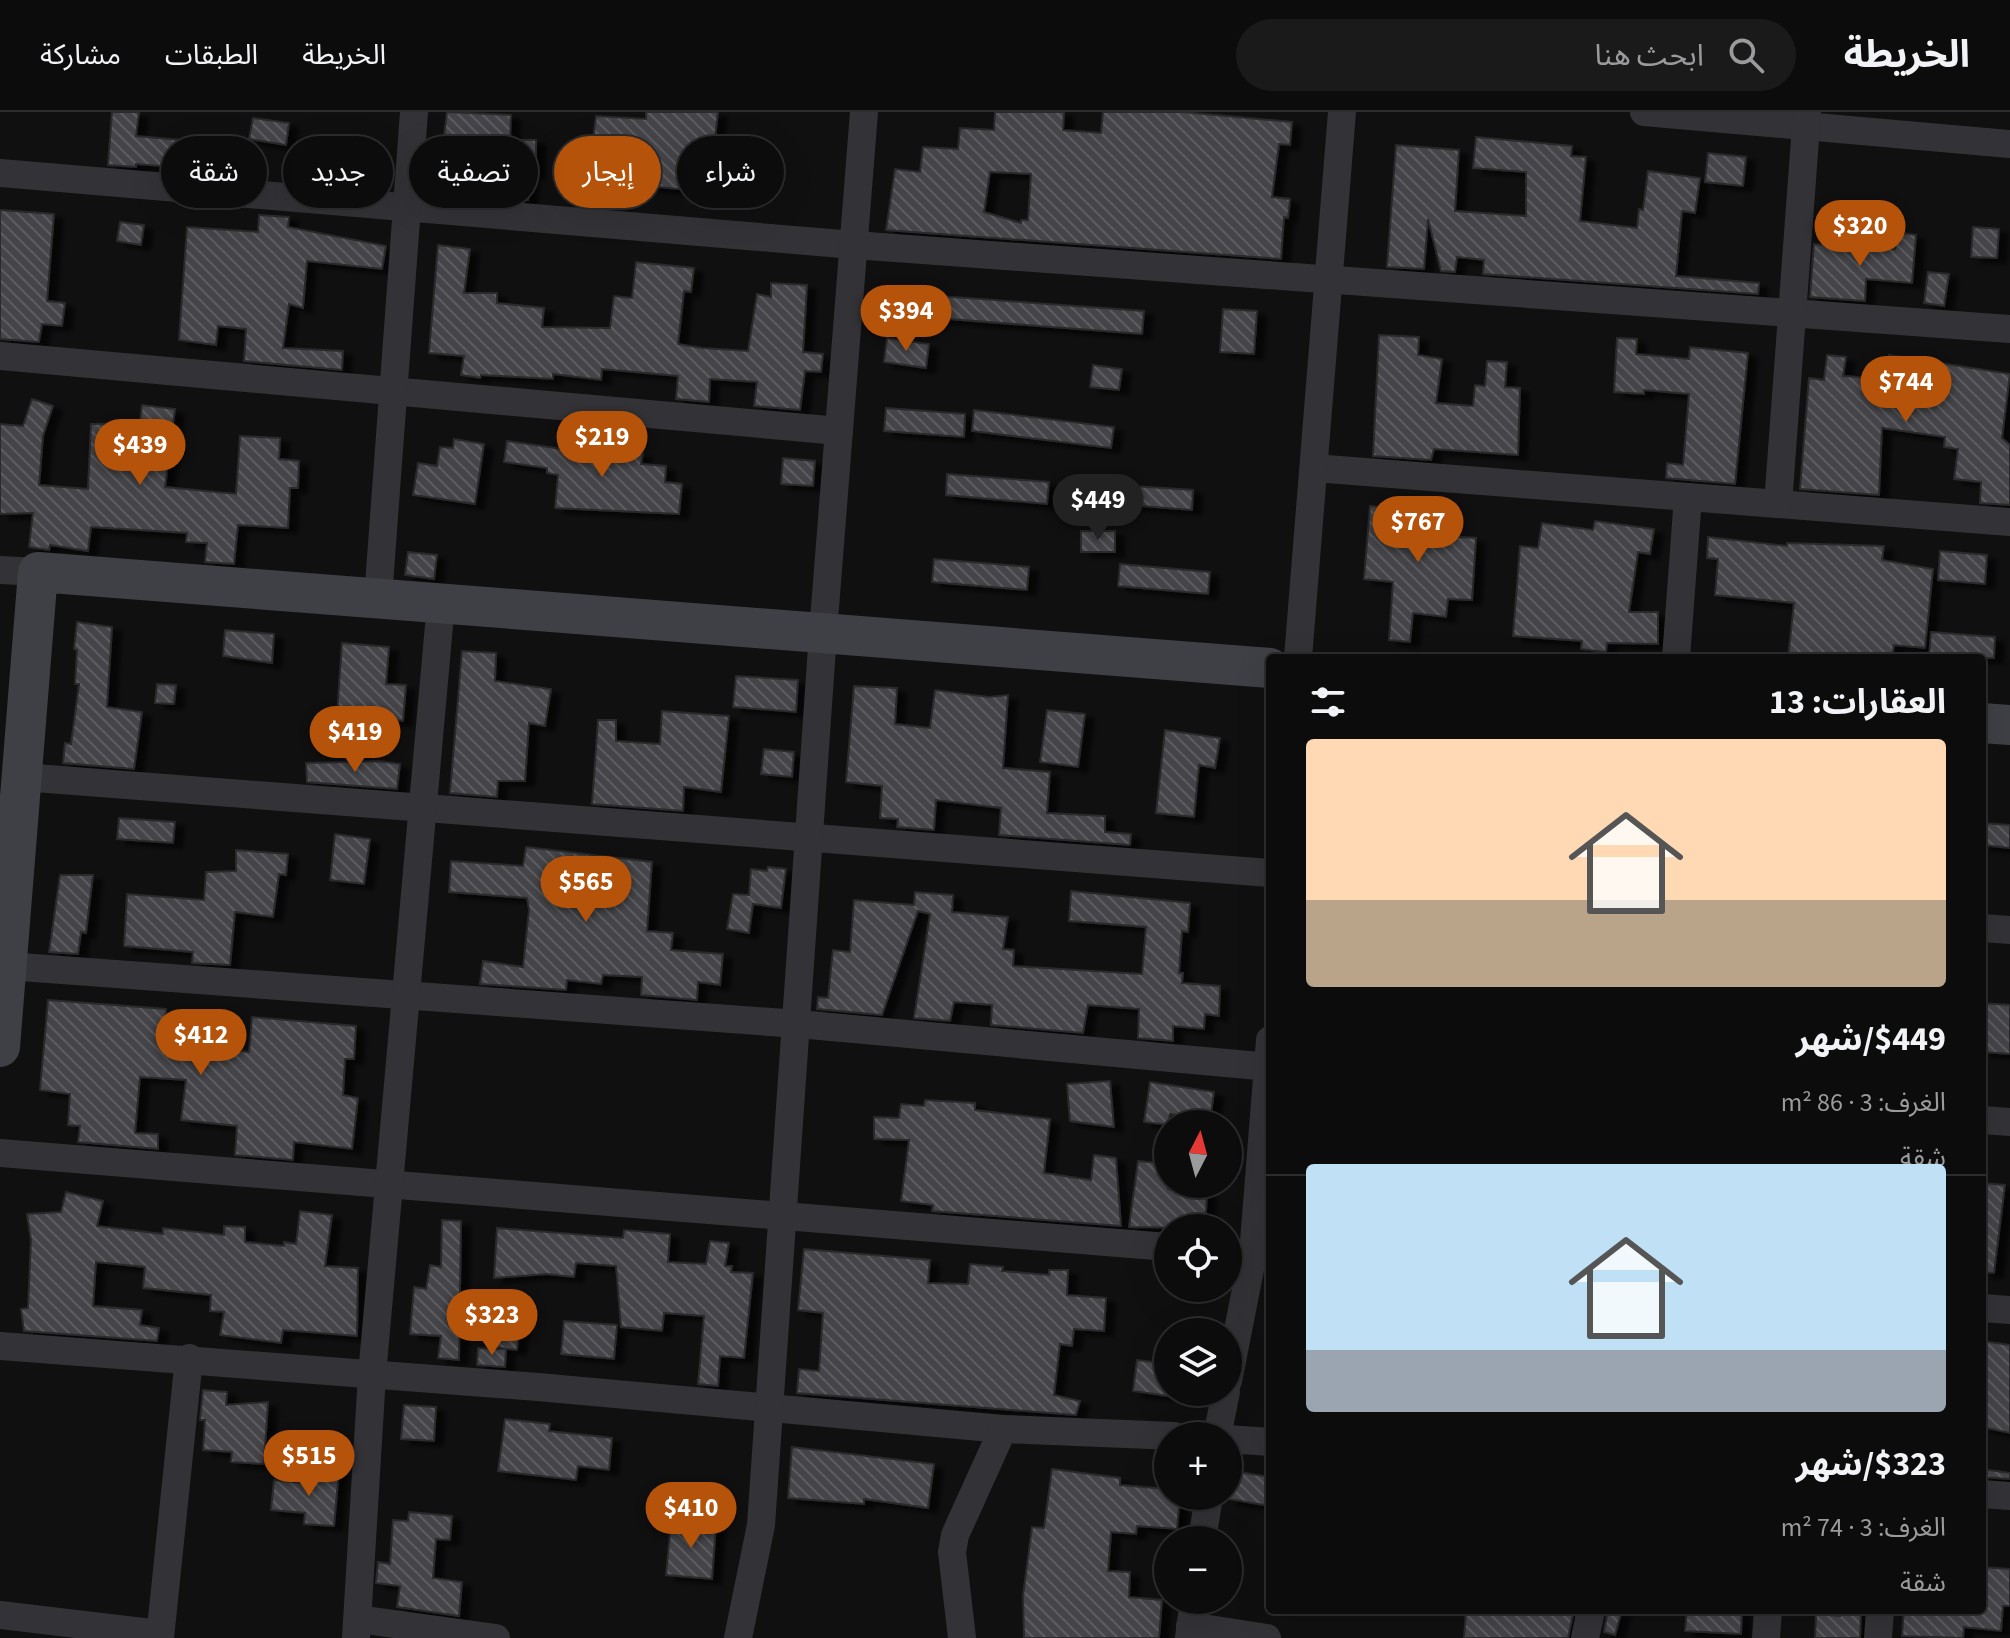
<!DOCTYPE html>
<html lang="ar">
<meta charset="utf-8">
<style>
:root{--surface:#0c0c0d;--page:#1a1a1b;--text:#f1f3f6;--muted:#9a9b9d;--line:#2c2c2e;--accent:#b45309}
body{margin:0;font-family:"Source Sans 3","Noto Sans Arabic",sans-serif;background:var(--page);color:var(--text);direction:rtl;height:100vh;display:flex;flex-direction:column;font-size:30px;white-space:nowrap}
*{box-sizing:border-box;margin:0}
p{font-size:26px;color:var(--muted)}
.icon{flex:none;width:44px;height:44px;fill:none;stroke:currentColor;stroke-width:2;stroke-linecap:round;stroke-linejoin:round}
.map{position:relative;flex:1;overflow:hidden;direction:ltr}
.panel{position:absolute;left:1266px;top:542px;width:720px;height:960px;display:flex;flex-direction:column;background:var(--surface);border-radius:8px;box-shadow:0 8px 32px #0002,0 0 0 2px var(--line);direction:rtl}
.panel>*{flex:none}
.banner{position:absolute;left:24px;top:24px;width:760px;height:72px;direction:rtl;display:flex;gap:16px}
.needle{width:52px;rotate:6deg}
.controls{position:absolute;left:1154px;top:998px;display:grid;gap:16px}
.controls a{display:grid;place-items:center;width:88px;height:88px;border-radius:50%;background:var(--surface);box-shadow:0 8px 32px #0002,0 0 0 2px var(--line);font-size:40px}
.price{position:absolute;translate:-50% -68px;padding:0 18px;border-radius:28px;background:var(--accent);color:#fff;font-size:26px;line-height:52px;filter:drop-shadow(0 2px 4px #0008)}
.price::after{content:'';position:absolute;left:50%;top:48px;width:24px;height:18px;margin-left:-12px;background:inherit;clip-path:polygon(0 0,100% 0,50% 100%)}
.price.on{background:#222;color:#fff}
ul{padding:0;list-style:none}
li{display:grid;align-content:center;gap:16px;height:424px;padding:0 40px}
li+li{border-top:2px solid var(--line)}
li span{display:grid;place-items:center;height:248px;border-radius:8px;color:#555}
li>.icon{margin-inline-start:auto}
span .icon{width:144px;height:144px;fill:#fffc;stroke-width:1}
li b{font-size:34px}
h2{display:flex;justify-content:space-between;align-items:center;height:96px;padding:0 40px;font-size:34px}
.pill{padding:0 28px;border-radius:36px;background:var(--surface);box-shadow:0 8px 32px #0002,0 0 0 2px var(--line);font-size:28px;line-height:72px}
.pill.on{background:var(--accent);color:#fff}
header{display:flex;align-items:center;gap:48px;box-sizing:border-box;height:112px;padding:0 40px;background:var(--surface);border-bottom:2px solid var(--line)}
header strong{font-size:38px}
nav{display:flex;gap:44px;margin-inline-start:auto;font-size:28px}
.search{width:560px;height:72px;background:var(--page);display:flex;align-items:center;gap:20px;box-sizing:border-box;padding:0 28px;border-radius:44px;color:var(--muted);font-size:30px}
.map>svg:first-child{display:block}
.building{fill:url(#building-back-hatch);stroke:#2a2a2c;stroke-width:2;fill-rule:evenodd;filter:url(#shadow)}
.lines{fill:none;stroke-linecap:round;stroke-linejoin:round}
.street{stroke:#333337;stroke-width:28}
.secondary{stroke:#3f4045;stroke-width:40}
</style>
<header>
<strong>الخريطة</strong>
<div class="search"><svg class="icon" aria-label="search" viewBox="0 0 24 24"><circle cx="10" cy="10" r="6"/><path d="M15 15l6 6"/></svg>ابحث هنا</div>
<nav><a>الخريطة</a><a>الطبقات</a><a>مشاركة</a></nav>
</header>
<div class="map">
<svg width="2010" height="1526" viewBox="0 0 2010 1526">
<defs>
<pattern id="building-back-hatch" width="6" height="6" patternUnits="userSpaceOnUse" patternTransform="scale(2)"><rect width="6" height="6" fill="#444549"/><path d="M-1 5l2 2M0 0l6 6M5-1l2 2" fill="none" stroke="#5c5d61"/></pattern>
<filter id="shadow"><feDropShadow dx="9" dy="5" stdDeviation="2" flood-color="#0009"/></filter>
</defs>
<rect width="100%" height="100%" fill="#101011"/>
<g class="building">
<polygon points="112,0 139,0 136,24 249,34 247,61 136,52 136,55 108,53"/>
<polygon points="447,0 511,3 510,28 536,28 536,62 530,62 528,88 437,81"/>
<polygon points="646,0 718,0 714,35 742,37 741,62 705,60 704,80 588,67 596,4 646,7"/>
<path d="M995,0H1064L1063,18L1101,21L1103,0H1182L1292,10L1290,33L1279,32L1272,85L1290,87L1288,106L1284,105L1281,147L886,118L895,57L920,60L923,35L958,37L960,16L994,18ZM990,60L1031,62L1028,108H1021V111L984,100Z"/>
<polygon points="253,6 289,11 286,33 249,27"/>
<polygon points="1476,25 1572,34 1571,44 1586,45 1580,109 1637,116 1639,97 1643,98 1648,59 1700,66 1695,101 1682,99 1676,164 1759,171 1758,182 1483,162 1484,148 1457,145 1455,160 1441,159 1428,107 1424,157 1387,155 1396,33 1459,38 1455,99 1526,104 1526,60 1473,56"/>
<polygon points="1708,41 1746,45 1743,74 1705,70"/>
<polygon points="0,98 54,102 47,189 65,191 62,214 42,212 39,230 0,227"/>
<polygon points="259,103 289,105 288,115 386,134 382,157 307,149 303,196 289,192 283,236 343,239 342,258 244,249 246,217 218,214 216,233 179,228 187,115 258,120"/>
<polygon points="120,110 144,113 141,133 117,129"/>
<polygon points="1973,115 1999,117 1997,146 1971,145"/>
<polygon points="1897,120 1916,123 1912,171 1866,167 1865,189 1810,185 1814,132 1895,137"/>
<polygon points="438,133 470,137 464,181 497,181 497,191 544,196 542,215 610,216 614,184 632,186 636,150 694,156 691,180 684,179 678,232 702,236 748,239 757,182 771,185 771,171 807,173 803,240 823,242 821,260 805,259 800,298 754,294 757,270 710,267 709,290 676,287 678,264 602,257 601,268 553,262 553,267 481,263 480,266 461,263 464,244 429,241"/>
<polygon points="1928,160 1949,162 1944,194 1924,191"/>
<polygon points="925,183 1144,199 1142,222 923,205"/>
<polygon points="1223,197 1257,199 1254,242 1220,240"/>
<polygon points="1379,223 1419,225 1418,243 1442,247 1436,291 1473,294 1475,273 1485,274 1487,249 1507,250 1505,275 1520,276 1518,343 1434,337 1431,348 1373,344"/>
<polygon points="887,226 929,232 926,256 884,250"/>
<polygon points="1617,226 1637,227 1636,242 1689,247 1690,235 1748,241 1735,372 1666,366 1667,351 1683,353 1689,282 1644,278 1644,282 1614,280"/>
<polygon points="1827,243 1846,245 1843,264 1887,267 1889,243 2010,262 2002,326 2010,333 2010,393 1980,391 1981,370 1954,367 1958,337 1944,335 1945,325 1882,316 1879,383 1800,377 1809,266 1824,268"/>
<polygon points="1093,253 1122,257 1119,278 1090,275"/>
<polygon points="32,287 53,294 43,324 39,373 88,377 91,312 140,311 142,293 175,297 165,375 236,382 240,324 280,326 279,347 299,349 298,376 290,376 288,416 238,413 234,452 205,450 207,431 186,430 187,421 91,415 88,439 50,433 49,438 29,435 33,401 0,402 0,312 23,314"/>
<polygon points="886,296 965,302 964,325 884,319"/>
<polygon points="974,298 1114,315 1111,336 972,319"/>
<polygon points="454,327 484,332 475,392 413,383 418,351 437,354 440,335 453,336"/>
<polygon points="507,329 597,342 598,337 643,341 641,352 666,354 665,370 682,372 679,402 555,396 558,363 547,361 547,356 504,350"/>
<polygon points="783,346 815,349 813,374 781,372"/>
<polygon points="947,362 1049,370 1047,392 946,383"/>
<polygon points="1118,373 1193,378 1192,398 1117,392"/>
<polygon points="1370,394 1448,400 1446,424 1476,426 1472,488 1448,487 1446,505 1413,501 1410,530 1389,528 1393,470 1364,467"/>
<polygon points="1595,409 1654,417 1650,442 1638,440 1629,500 1658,500 1658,532 1607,531 1606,540 1581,537 1582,529 1513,524 1520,434 1538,436 1542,411 1593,418"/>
<rect x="1081" y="419" width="34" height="21"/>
<polygon points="1708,425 1787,434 1787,431 1884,434 1882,448 1933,457 1925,536 1894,533 1892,546 1788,546 1794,491 1715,483 1718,447 1707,446"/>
<polygon points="1940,439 1987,443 1985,472 1938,468"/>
<polygon points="408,440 437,443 434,467 405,463"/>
<polygon points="934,447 1029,455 1027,478 932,470"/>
<polygon points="1120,452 1210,460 1208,482 1118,474"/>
<polygon points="77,510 112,515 107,595 142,600 134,657 63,651 65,631 71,632 79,572 75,572 77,538 74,537"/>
<polygon points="225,518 274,522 272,551 223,544"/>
<polygon points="1931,520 1995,525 1994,546 1929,546"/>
<polygon points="342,531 389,535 386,572 406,573 403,609 337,603"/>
<polygon points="462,539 496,541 495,569 551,577 545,614 529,611 525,669 498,669 497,685 450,681"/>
<polygon points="736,564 798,568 796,600 733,595"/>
<polygon points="157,572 176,573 174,592 155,591"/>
<polygon points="854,574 897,576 895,612 930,616 935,578 989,585 1008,583 1003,656 1050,660 1047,701 1105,704 1105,720 1131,722 1130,733 999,723 1001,696 936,688 934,718 897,715 898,707 880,706 882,674 846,670"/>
<polygon points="1047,598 1085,602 1078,655 1040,650"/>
<polygon points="662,599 729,604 721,680 684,675 683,699 592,692 598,608 616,608 616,629 660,632"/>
<polygon points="1165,618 1220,626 1215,656 1199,653 1194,705 1156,701"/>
<polygon points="764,637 794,640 792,665 761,662"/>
<polygon points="379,649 400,652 397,677 307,670 306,651"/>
<polygon points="119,706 175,710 173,731 117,727"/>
<polygon points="1982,711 2010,713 2010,736 1982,733"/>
<polygon points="335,722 370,727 364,772 330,768"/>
<polygon points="526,735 652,750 647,819 673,821 671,838 723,842 720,873 698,870 697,888 641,883 642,865 603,863 601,872 567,868 566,878 480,872 483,849 523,855 529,798 527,786 449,780 451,749 523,754"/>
<polygon points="236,738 288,742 286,763 279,762 273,805 235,800 230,853 192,851 193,840 124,834 127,782 204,788 206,760 236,759"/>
<polygon points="768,755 786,757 781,796 753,792 749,821 727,817 733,782 749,783 751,757 767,759"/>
<polygon points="60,763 93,763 86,821 81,820 78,842 49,840"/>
<polygon points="1071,779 1190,791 1188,820 1182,819 1179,861 1183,861 1182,871 1220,874 1219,904 1205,902 1204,917 1173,914 1173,929 1138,926 1139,897 1088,893 1083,921 991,913 992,893 954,890 950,909 914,906 930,802 918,799 882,903 817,897 818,885 828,886 833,838 850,840 854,788 914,793 915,780 953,783 952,800 1008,805 1003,837 1014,838 1013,854 1142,862 1146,815 1069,809"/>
<polygon points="48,888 166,897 166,902 200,906 197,933 249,940 252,905 356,914 354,947 345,947 343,983 358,986 352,1037 294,1030 293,1048 235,1043 237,1014 181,1008 186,968 140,965 135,1021 158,1022 158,1037 78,1030 80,1014 68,1013 70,982 40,978"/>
<polygon points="1982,891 2010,893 2010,942 1982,940"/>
<polygon points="1110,969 1114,1015 1070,1009 1067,972"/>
<polygon points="1150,970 1214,980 1210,1008 1170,1002 1168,1013 1144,1010"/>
<polygon points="925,988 975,991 975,998 1050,1007 1044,1061 1091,1068 1094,1043 1116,1046 1121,1114 932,1099 933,1093 901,1089 909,1028 874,1027 874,1005 899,1006 901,992 924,994"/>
<polygon points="1138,1049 1168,1052 1168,1077 1207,1081 1205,1116 1129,1115"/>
<polygon points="1982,1071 2005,1073 1994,1161 1982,1160"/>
<polygon points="66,1080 103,1089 97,1114 163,1122 163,1116 224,1123 224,1114 245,1115 245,1130 284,1134 284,1130 296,1132 300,1099 332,1103 325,1154 358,1156 357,1224 283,1218 281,1231 220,1223 224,1200 210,1199 211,1183 143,1176 145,1155 96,1150 93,1194 142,1198 140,1213 159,1216 157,1229 24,1219 21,1197 28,1196 31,1128 27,1102 61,1100"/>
<polygon points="442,1108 461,1109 459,1248 438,1246 441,1224 410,1222 414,1175 426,1177 430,1153 441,1155"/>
<polygon points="497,1116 623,1126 624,1118 670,1122 668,1150 706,1152 710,1129 729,1131 725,1154 732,1154 731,1160 753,1161 744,1246 720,1244 718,1274 698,1272 704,1204 664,1201 662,1219 621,1215 616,1154 576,1151 574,1165 547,1162 494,1166"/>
<polygon points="804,1137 930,1148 928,1171 968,1172 970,1152 1003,1155 1002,1159 1049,1163 1049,1158 1068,1158 1067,1183 1106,1186 1104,1219 1074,1217 1072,1234 1060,1232 1054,1283 1080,1289 1076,1303 797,1281 799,1257 819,1259 823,1201 798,1198"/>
<polygon points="492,1202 521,1205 517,1238 490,1235"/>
<polygon points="564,1209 617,1213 614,1247 561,1242"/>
<polygon points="1982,1229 2010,1233 2010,1321 1982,1315"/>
<polygon points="478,1236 506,1237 505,1255 477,1253"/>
<polygon points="1137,1248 1168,1252 1168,1284 1133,1279"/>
<polygon points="203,1278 227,1280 226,1293 268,1290 264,1352 231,1350 232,1340 203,1338 205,1308 200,1308"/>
<polygon points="404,1293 436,1295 434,1329 401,1327"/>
<polygon points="505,1307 550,1312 549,1319 612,1326 609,1358 578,1354 576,1368 498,1359"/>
<polygon points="792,1335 934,1352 928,1396 864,1387 864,1392 788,1386"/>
<polygon points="317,1355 339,1358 334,1414 304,1412 305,1401 271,1398 274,1368 314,1372"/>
<polygon points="1052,1357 1120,1366 1120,1373 1168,1377 1168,1384 1180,1384 1177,1417 1137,1414 1136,1422 1111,1420 1108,1459 1130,1460 1129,1485 1162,1488 1159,1526 1024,1526 1023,1484 1032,1415 1044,1416"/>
<polygon points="1982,1357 2010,1361 2010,1367 1982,1365"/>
<polygon points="1228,1358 1270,1365 1270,1394 1228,1387"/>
<polygon points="409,1400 452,1404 450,1428 436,1427 433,1466 462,1470 459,1504 397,1495 400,1474 376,1471 378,1450 390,1452 393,1408 408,1409"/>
<polygon points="671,1410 716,1413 712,1467 666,1463"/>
<polygon points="1982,1455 2010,1457 2010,1494 2003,1494 2001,1519 1964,1515 1963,1526 1902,1524 1904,1498 1982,1498"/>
<polygon points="1466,1498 1574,1498 1568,1526 1464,1526"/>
<polygon points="1608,1498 1622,1498 1615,1523 1604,1520"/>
<polygon points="1687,1498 1742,1498 1741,1522 1685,1519"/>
<polygon points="1840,1498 1861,1498 1860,1526 1815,1526 1816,1502 1840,1504"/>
</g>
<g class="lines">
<g class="street">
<polyline points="1644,0 2010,32"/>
<polyline points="0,61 854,133 2010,217"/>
<polyline points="0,244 839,319"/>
<polyline points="1314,356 2010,410"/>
<polyline points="1778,392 1807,0"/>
<polyline points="0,458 38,460"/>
<polyline points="378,486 414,0"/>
<polyline points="1298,546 1342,0"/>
<polyline points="1676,546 1688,385"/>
<polyline points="22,665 1270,761"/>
<polyline points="1982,816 2010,818"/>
<polyline points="7,854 798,912 1270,955"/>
<polyline points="1982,1008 2010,1010"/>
<polyline points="0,1041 1168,1135"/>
<polyline points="1982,1196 2010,1198"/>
<polyline points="0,1234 538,1275 1003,1317 1174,1324"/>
<polyline points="1228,1269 1253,1142 1270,928"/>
<polyline points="1217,1324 1226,1280"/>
<polyline points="1228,1327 1270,1330"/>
<polyline points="1982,1382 2010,1384"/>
<polyline points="1202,1428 1209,1384"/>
<polyline points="0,1503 160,1522"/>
<polyline points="358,1507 496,1526"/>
<polyline points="1190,1514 1267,1526"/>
<polyline points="160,1526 189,1246"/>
<polyline points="356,1526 372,1263 441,491"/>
<polyline points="738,1526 761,1413 823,521 864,0"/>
<polyline points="962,1526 952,1440 955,1423 1003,1317"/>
<polyline points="1189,1526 1194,1488"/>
<polyline points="1585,1526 1591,1498"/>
<polyline points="1766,1526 1768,1498"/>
<polyline points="1878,1526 1880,1498"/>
</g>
<g class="secondary">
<polyline points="1982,611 2010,613"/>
<polyline points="0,935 38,460 1270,556"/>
</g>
</g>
</svg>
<div class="controls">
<a><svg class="needle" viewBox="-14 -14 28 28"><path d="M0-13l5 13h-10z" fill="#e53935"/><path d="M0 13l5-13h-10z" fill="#9a9b9d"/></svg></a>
<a><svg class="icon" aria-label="locate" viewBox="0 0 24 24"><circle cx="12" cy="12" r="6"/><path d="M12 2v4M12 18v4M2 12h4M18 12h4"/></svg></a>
<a><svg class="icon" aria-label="layers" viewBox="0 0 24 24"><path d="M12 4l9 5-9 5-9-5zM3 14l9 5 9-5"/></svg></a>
<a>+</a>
<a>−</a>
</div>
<b class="price" style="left:1860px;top:156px">$320</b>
<b class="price" style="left:906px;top:241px">$394</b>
<b class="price" style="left:1906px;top:312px">$744</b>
<b class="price" style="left:602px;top:367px">$219</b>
<b class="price" style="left:140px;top:375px">$439</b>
<b class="price on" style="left:1098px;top:430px">$449</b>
<b class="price" style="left:1418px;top:452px">$767</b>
<b class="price" style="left:355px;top:662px">$419</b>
<b class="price" style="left:586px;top:812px">$565</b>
<b class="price" style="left:201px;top:965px">$412</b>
<b class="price" style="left:492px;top:1245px">$323</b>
<b class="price" style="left:309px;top:1386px">$515</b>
<b class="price" style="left:691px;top:1438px">$410</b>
<div class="banner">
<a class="pill">شراء</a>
<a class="pill on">إيجار</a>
<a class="pill">تصفية</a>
<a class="pill">جديد</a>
<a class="pill">شقة</a>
</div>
<section class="panel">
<h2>العقارات: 13<svg class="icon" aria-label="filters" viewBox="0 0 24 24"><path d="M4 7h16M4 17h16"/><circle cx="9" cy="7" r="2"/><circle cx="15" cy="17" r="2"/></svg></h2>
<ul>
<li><span style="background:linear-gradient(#ffd9b3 65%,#b9a48a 0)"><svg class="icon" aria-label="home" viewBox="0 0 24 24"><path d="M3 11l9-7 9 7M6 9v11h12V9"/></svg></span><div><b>$449/شهر</b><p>الغرف: 3 · 86 m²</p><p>شقة</p></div></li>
<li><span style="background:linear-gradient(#bfe0f5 75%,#9aa5b1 0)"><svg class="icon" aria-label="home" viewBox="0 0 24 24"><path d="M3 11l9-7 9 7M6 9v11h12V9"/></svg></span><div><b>$323/شهر</b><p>الغرف: 3 · 74 m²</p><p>شقة</p></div></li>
</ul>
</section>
</div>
